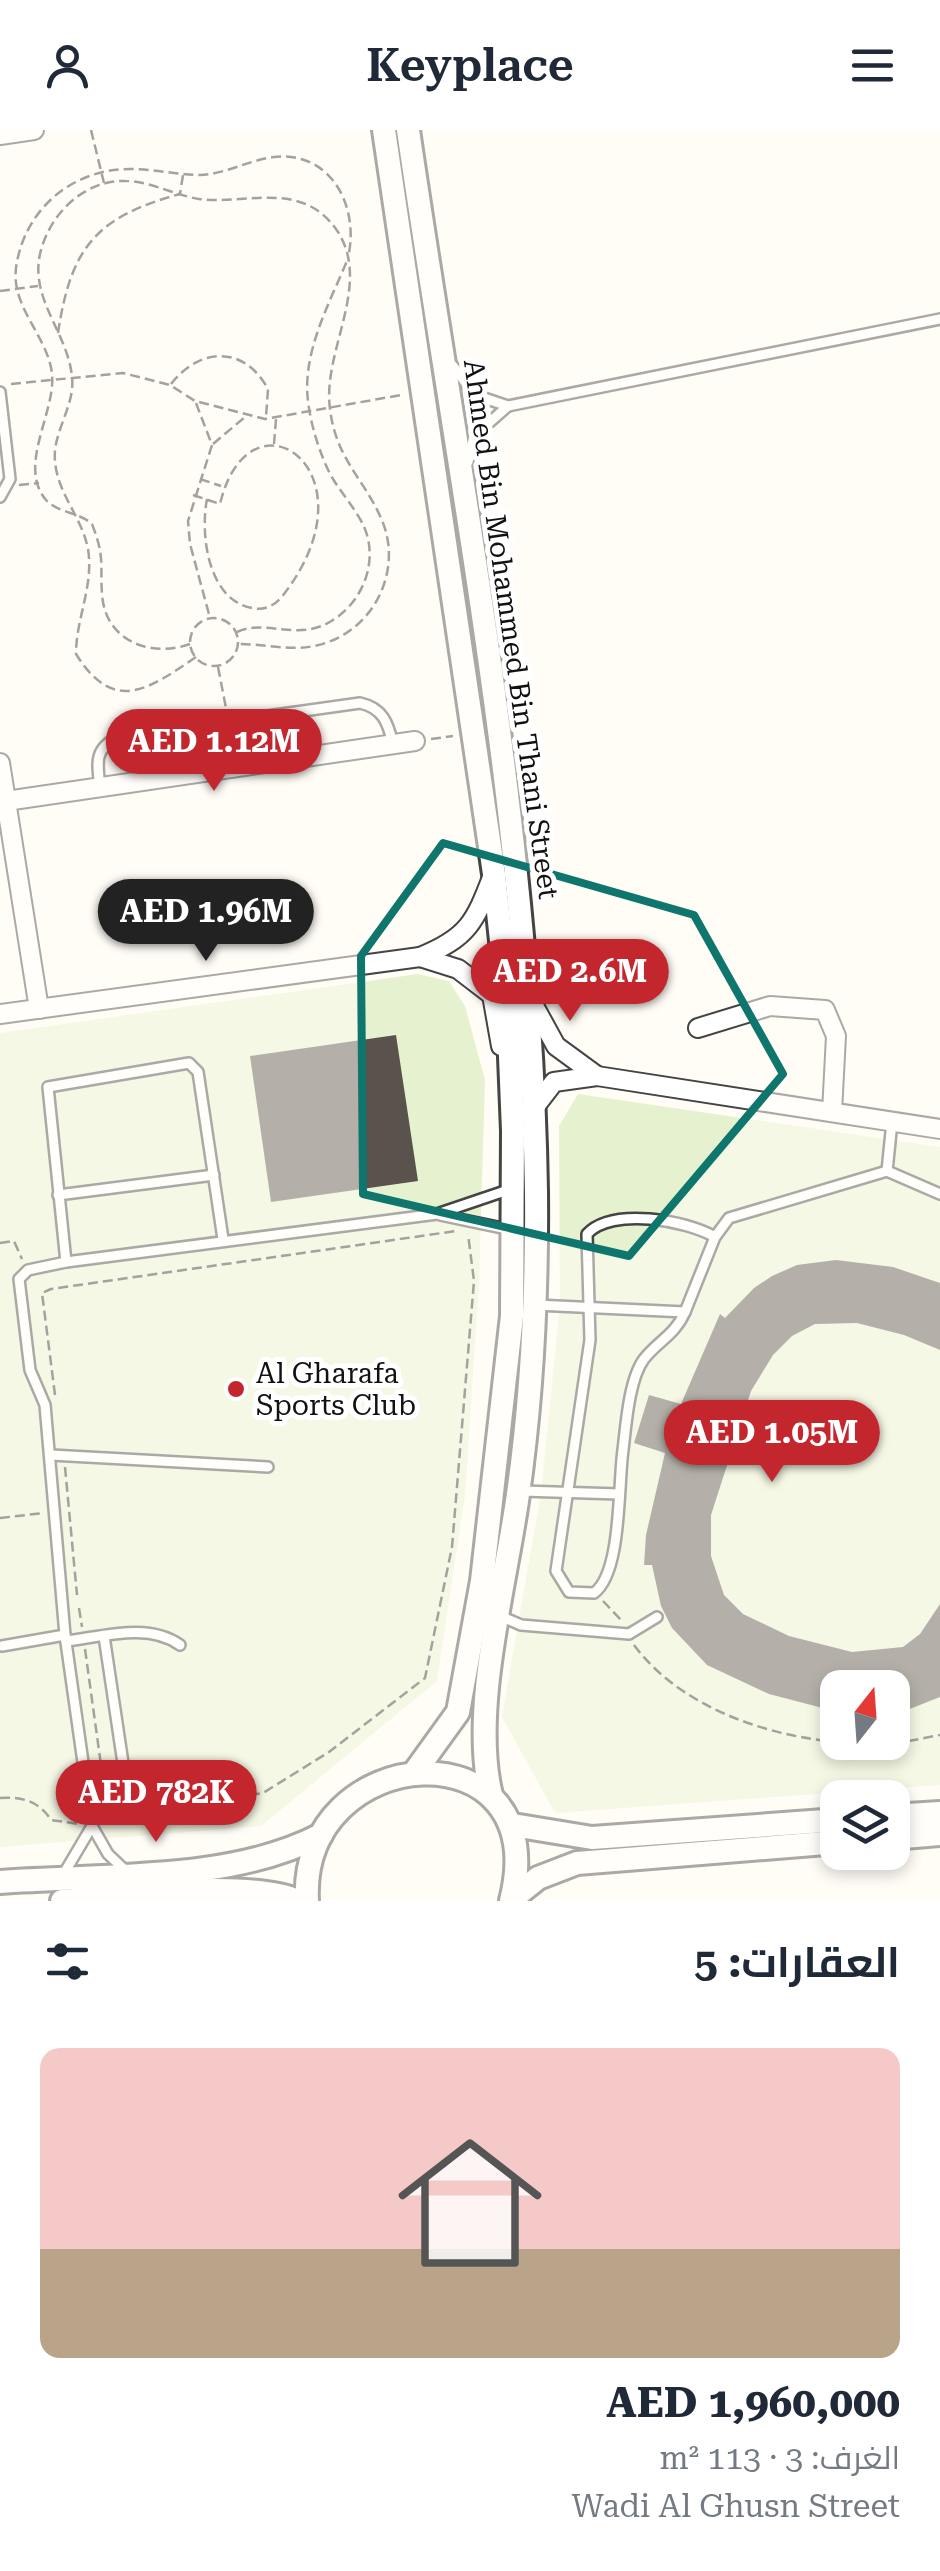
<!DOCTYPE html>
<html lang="ar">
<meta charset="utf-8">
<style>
:root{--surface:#fff;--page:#f6f6f7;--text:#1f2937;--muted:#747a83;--accent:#c4262e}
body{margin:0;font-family:"Roboto Serif",Cairo,serif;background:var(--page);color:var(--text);direction:rtl;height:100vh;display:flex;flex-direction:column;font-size:38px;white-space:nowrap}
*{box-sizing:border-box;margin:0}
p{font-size:32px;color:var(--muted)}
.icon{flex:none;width:55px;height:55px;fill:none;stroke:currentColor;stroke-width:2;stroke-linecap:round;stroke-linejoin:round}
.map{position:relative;height:1771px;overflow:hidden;direction:ltr}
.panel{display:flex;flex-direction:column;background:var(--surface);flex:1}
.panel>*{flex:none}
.needle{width:65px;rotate:17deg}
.fabs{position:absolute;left:820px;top:1540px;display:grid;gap:20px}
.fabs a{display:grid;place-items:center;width:90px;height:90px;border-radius:20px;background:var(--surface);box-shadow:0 5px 15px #0003;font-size:50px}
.price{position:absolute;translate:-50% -85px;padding:0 22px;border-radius:35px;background:var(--accent);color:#fff;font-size:32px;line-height:65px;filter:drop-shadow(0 2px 5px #0008)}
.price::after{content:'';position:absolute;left:50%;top:60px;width:30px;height:22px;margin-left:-15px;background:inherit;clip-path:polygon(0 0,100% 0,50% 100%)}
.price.current{background:#222;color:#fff}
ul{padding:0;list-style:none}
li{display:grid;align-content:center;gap:20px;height:530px;padding:0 40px}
li span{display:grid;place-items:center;height:310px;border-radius:20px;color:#555}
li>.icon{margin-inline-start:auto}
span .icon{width:180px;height:180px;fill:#fffc;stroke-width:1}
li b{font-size:42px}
h2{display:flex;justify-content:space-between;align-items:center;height:120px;padding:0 40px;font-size:42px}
header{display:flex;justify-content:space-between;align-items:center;height:130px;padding:0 40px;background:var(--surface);font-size:45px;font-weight:600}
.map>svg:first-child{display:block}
.pitch{fill:#e6f2cf;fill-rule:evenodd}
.building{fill:#5a524d}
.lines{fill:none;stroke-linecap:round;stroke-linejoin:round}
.service-casing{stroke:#444;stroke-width:14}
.minor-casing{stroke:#444;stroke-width:22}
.tertiary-casing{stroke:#444;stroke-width:28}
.path{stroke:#333;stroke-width:2.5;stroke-dasharray:10 5;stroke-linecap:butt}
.service{stroke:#fff;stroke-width:9}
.minor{stroke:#fff;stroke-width:18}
.tertiary{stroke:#fff;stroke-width:22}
.marked{fill:none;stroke:#0f766e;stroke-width:8;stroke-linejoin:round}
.poi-dot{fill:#c4262e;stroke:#fff;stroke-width:4}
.labels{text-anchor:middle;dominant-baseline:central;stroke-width:10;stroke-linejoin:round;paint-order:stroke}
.street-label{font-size:28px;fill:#111;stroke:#fff}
.poi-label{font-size:28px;fill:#111;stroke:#fff;text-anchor:start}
</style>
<header><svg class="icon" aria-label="menu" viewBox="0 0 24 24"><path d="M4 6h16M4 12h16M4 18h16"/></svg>Keyplace<svg class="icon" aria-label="person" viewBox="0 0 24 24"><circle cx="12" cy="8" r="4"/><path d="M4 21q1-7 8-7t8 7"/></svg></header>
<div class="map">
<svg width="940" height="1771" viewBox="0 0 940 1771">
<rect width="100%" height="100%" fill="#fffdf5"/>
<g class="pitch">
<polygon points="418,844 449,851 465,876 485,950 479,1153 465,1365 437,1551 261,1696 0,1717 0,903"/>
<path d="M578,964L940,1017V1655L555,1683L502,1587L541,1363L560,1176L559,996ZM838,1558H892V1612H838Z"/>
</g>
<g class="building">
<polygon points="396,905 418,1051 271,1072 250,926"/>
<polygon points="836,1130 893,1137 940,1153 940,1220 904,1205 857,1193 815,1194 792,1206 773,1225 751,1261 711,1385 711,1426 724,1465 743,1484 789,1506 852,1522 903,1517 920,1504 940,1474 940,1567 902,1582 892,1583 892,1558 838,1558 838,1582 769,1564 707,1535 672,1498 661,1476 652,1435 644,1435 646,1405 665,1323 634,1313 649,1265 681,1274 720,1184 725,1188 754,1158 772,1146 797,1135"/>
</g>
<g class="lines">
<g class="service-casing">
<g id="service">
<polyline points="453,236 475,265 508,276 474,306 468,332"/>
<polyline points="0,262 10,349 0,367"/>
<polyline points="508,276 940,189"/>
<path d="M100,657C97,632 94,619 118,607L360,573C383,578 388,593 393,614"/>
<polyline points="887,1041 892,992"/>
<polyline points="58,1065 214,1045"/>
<polyline points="440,1085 512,1100"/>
<polyline points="66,1132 48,957 189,933 198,942 223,1109"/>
<polyline points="536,1175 685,1182 715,1107 729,1088 887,1041 940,1064"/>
<path d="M685,1182C675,1205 658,1211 644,1229C629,1249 626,1295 623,1320C618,1354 622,1443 594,1463L569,1462L556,1441L590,1210L587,1104C612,1077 686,1090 715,1107"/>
<polyline points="51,1325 268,1337"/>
<polyline points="522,1361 619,1364"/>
<polyline points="500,1486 521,1495 629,1504 657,1487"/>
<path d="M66,1511C102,1507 148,1492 180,1515"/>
<polyline points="2,1516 65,1505"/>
<polyline points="86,1650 110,1646 123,1633 104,1506"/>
<polyline points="128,1743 108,1724 92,1696 65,1505 45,1275 30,1240 19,1149 28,1140 66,1132 437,1084 511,1059"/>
<polyline points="63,1745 92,1696"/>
</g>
</g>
<g class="minor-casing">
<g id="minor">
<polyline points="0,5 34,0"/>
<polyline points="0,633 39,879"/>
<polyline points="6,671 415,611"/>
<polyline points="420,827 458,839 492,865 501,916"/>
<polyline points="528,865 556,916 597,946"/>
<path d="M0,884L420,827C468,808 475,792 493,745"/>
<polyline points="698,898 770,876 825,880 836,906 832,982"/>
<polyline points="534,978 554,952 597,946 940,999"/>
</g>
</g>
<g class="tertiary-casing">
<g id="tertiary">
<polyline points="384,0 494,744 508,877 513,1001 512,1186 482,1451 458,1582 414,1643"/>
<path d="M408,0C459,352 531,705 536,1062C537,1162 532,1265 518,1364C506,1453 470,1580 491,1665"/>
<polyline points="892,1686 940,1683"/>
<polyline points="513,1695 592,1708 838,1690"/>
<polyline points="892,1708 940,1704"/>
<path d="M0,1752C102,1744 229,1753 321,1705"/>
<polyline points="513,1768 538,1748 577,1733 838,1712"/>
<path d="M62,1771C120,1766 249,1749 298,1771"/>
<path d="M307,1771C298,1610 556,1592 511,1771"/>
</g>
</g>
<g class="path">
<polyline points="91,0 104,53"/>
<polyline points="0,161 38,156"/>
<path d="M58,203C71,117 96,87 180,64L183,45"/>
<polyline points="11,254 123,243 170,255 195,271 265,289 401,265"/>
<path d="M171,254C200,217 244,215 268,259L266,287"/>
<polyline points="196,273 212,315 188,391 190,414 210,488"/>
<polyline points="213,314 245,287"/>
<polyline points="274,314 276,289"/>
<polyline points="200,349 221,356"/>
<polyline points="19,355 39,353"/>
<path d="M193,365L220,374C249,252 379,340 284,464C276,475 265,481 252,478C208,470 200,405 207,369"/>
<circle cx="214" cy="512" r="24"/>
<path d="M237,502C267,488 298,513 333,490C366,469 381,424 360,389C351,373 339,360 330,344C319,321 311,296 308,271C302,223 329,174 347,131"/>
<path d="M190,514C152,528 105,512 102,464C100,432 105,428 92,394C79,382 58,383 46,370C17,336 56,282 52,244C48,206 11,178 16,138C24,79 73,38 132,39C155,39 177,45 200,45C226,44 249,30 274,27C330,21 358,74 349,123"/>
<path d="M196,527C149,559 114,585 76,524C76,488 94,456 88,419C81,383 52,359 55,320C58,295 75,272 72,247C68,203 30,170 40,124C49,85 83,50 125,51C150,51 174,65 199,69C249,75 303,49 338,102C372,156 322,221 330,279C336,329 364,349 381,388C405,441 372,505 314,516C290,521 263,514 239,514"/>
<polyline points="218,537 226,578"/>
<polyline points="231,606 234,623"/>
<polyline points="431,609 453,606"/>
<polyline points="0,1113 14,1111 22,1129"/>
<polyline points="55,1265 42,1163 51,1159 456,1101"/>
<polyline points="65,1337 77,1465"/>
<polyline points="0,1388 44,1383"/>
<polyline points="603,1471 621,1490"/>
<polyline points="79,1478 82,1497"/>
<path d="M634,1515C679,1576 765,1606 838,1612"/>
<polyline points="85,1519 101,1635"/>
<polyline points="849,1612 888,1615 940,1605"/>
<polyline points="104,1658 108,1689"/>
<path d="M0,1668C22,1666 40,1672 51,1690L79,1694"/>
<polyline points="102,1690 263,1663 329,1622 425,1548 452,1417 474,1151 468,1104"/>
</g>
<use href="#service" class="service"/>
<use href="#minor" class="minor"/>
<use href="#tertiary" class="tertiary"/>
</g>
<path d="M0 0H940V1771H0ZM443,713L694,785L783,944L629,1126L363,1064L361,826Z" fill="#fffdf5" fill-opacity=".55" fill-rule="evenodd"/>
<path class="marked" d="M443,713L694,785L783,944L629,1126L363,1064L361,826Z"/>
<circle class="poi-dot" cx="236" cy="1259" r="10"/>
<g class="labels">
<g class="street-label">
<text transform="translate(511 499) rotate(82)">Ahmed Bin Mohammed Bin Thani Street</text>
</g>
<g class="poi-label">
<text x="256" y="1243">Al Gharafa<tspan x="256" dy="32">Sports Club</tspan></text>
</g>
</g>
</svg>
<div class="fabs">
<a><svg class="needle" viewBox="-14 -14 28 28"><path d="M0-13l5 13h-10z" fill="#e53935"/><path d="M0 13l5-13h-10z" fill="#747a83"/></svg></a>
<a><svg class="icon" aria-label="layers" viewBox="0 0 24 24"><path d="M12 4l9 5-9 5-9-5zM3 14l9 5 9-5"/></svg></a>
</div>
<b class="price" style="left:214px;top:664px">AED 1.12M</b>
<b class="price current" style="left:206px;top:834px">AED 1.96M</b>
<b class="price" style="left:570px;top:894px">AED 2.6M</b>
<b class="price" style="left:772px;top:1355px">AED 1.05M</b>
<b class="price" style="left:156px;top:1715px">AED 782K</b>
</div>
<section class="panel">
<h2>العقارات: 5<svg class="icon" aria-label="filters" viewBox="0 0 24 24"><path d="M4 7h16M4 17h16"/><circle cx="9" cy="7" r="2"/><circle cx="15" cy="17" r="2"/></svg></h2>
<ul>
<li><span style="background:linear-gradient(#f6c9c9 65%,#b9a48a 0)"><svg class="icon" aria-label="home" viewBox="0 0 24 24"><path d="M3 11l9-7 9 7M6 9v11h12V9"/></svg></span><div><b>AED 1,960,000</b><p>الغرف: 3 · 113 m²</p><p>Wadi Al Ghusn Street</p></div></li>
</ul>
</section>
